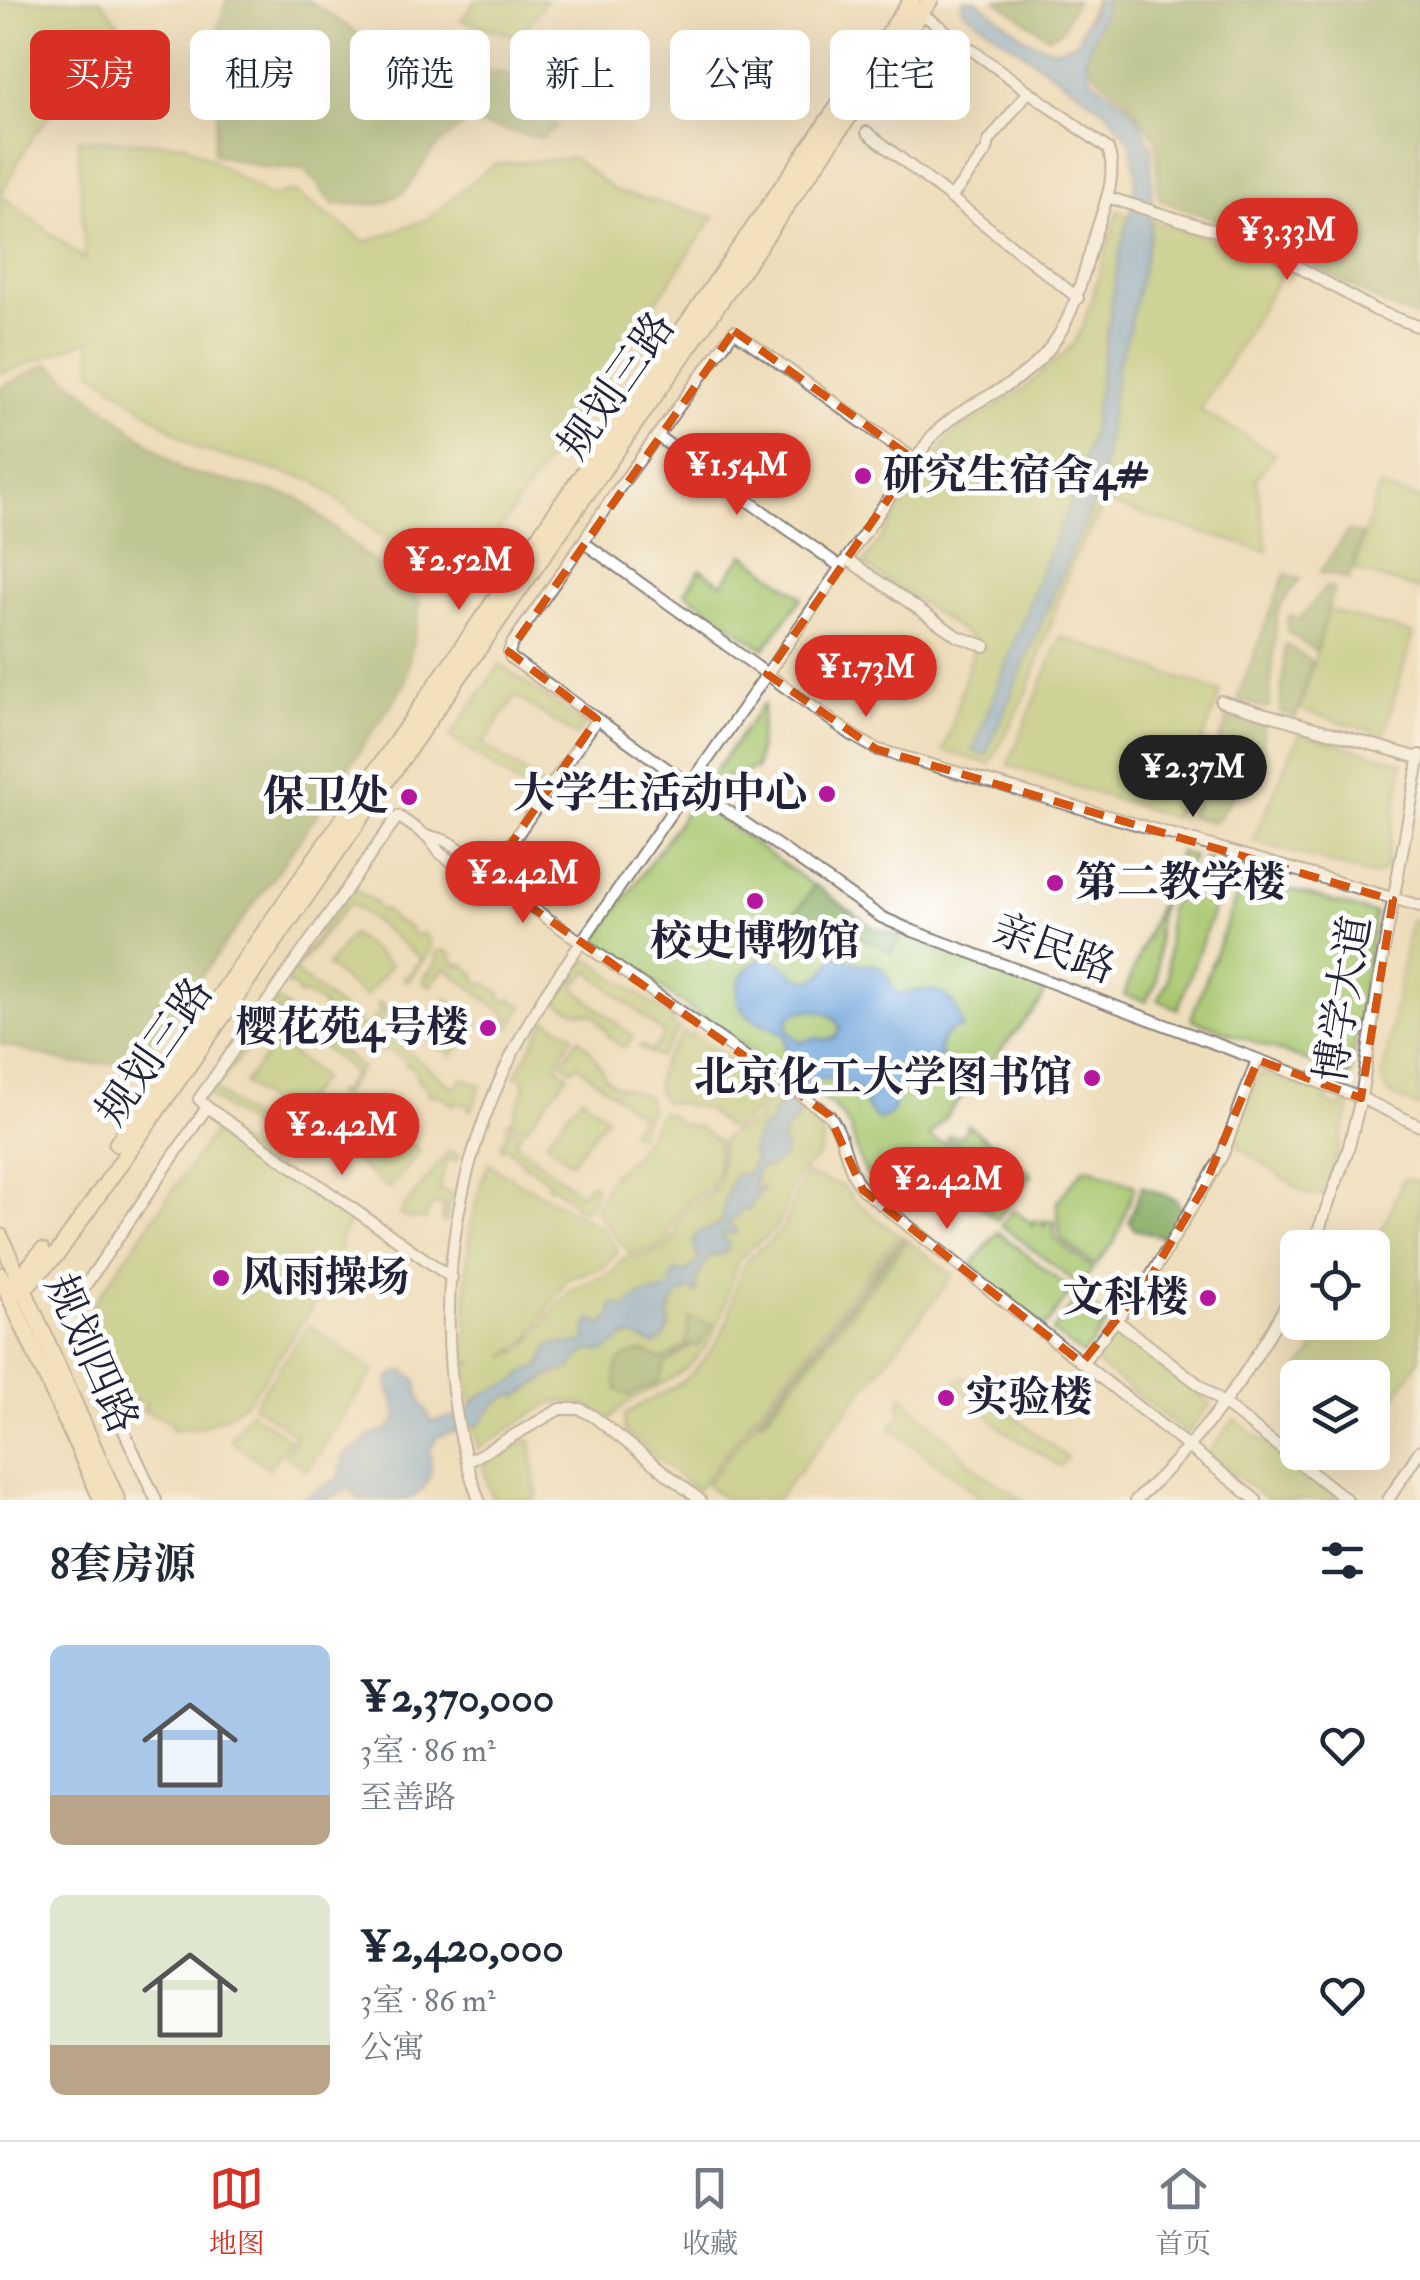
<!DOCTYPE html>
<html lang="zh">
<meta charset="utf-8">
<style>
:root{--surface:#fff;--page:#f6f6f7;--text:#1f2937;--muted:#747a83;--line:#e0e1e3;--accent:#d93025}
body{margin:0;font-family:"IM FELL Double Pica","Noto Serif SC",serif;background:var(--page);color:var(--text);height:100vh;display:flex;flex-direction:column;font-size:38px;white-space:nowrap}
*{box-sizing:border-box;margin:0}
p{font-size:32px;color:var(--muted)}
.icon{flex:none;width:55px;height:55px;fill:none;stroke:currentColor;stroke-width:2;stroke-linecap:round;stroke-linejoin:round}
.map{position:relative;height:1500px;overflow:hidden}
.panel{display:flex;flex-direction:column;background:var(--surface);flex:1}
.panel>*{flex:none}
.banner{position:absolute;left:30px;top:30px;width:1360px;height:90px;display:flex;gap:20px}
.buttons{position:absolute;left:1280px;top:1230px;display:grid;gap:20px}
.buttons a{display:grid;place-items:center;width:110px;height:110px;border-radius:15px;background:var(--surface);box-shadow:0 10px 40px #0002;font-size:50px}
.price{position:absolute;translate:-50% -85px;padding:0 22px;border-radius:35px;background:var(--accent);color:#fff;font-size:32px;line-height:65px;filter:drop-shadow(0 2px 5px #0008)}
.price::after{content:'';position:absolute;left:50%;top:60px;width:30px;height:22px;margin-left:-15px;background:inherit;clip-path:polygon(0 0,100% 0,50% 100%)}
.price.active{background:#222;color:#fff}
ul{padding:0;list-style:none}
li{display:flex;align-items:center;gap:30px;height:250px;padding:0 50px}
li span{display:grid;place-items:center;flex:none;width:280px;height:200px;border-radius:15px;color:#555}
li>.icon{margin-inline-start:auto}
span .icon{width:120px;height:120px;fill:#fffc;stroke-width:1}
li b{font-size:42px}
h2{display:flex;justify-content:space-between;align-items:center;height:120px;padding:0 50px;font-size:42px}
.pill{padding:0 35px;border-radius:15px;background:var(--surface);box-shadow:0 10px 40px #0002;font-size:35px;line-height:90px}
.pill.active{background:var(--accent);color:#fff}
.dock{display:flex;justify-content:space-around;align-items:center;height:140px;border-top:2px solid var(--line);background:var(--surface);font-size:28px;color:var(--muted)}
.dock a{display:grid;justify-items:center;gap:5px}
.dock .active{color:var(--accent)}
.map>svg:first-child{display:block}
.green{fill:#a8c66d;stroke:#657454;stroke-width:2.5}
.forest{fill:#86ab60;stroke:#54664e;stroke-width:2.5}
.water{fill:#6aa1d8;stroke:#46628a;stroke-width:2.5;fill-rule:evenodd}
.lines{fill:none;stroke-linecap:round;stroke-linejoin:round}
.street-casing{stroke:#88807a;stroke-width:14}
.secondary-casing{stroke:#88807a;stroke-width:19}
.street{stroke:#fff;stroke-width:10}
.secondary{stroke:#f9e7c3;stroke-width:15}
.marked{fill:none;stroke:#d45411;stroke-width:8;stroke-dasharray:20 12;stroke-linejoin:round}
.poi-dot{fill:#b5179e;stroke:#fff;stroke-width:4}
.labels{text-anchor:middle;dominant-baseline:central;stroke-width:10;stroke-linejoin:round;paint-order:stroke}
.street-label{font-size:42px;fill:#22223b;stroke:#fff}
.poi-label{font-size:42px;font-weight:bold;fill:#22223b;stroke:#fff;text-anchor:end}
</style>
<div class="map">
<svg width="1420" height="1500" viewBox="0 0 1420 1500">
<rect width="100%" height="100%" fill="#fff"/>
<filter id="ink" filterUnits="userSpaceOnUse"><feTurbulence type="fractalNoise" baseFrequency=".01" numOctaves="2"/><feDisplacementMap in="SourceGraphic" scale="20" xChannelSelector="R" yChannelSelector="G"/><feConvolveMatrix kernelMatrix="1 2 1 2 8 2 1 2 1" color-interpolation-filters="sRGB"/></filter>
<filter id="wash" filterUnits="userSpaceOnUse"><feTurbulence type="fractalNoise" baseFrequency=".0048" numOctaves="4" result="noise"/><feDisplacementMap in="SourceGraphic" scale="40" xChannelSelector="R" yChannelSelector="G"/><feGaussianBlur stdDeviation="2.25" result="paint"/><feColorMatrix in="noise" values="0 0 0 0 0 0 0 0 0 0 0 0 0 0 0 0 0 1.4 0 .05"/><feComposite in="paint" operator="in"/></filter>
<g filter="url(#wash)">
<rect width="100%" height="100%" fill="#eeddba"/>
<g class="green">
<polygon points="0,0 101,0 122,29 32,137 1,195 85,260 78,139 186,144 270,197 293,191 366,242 427,219 494,164 573,158 615,191 714,217 454,596 315,481 198,449 92,370 90,340 0,374"/>
<polygon points="476,0 546,0 520,37 461,20"/>
<path d="M1118,211C1174,228 1232,242 1285,269L1200,410L1275,454L1256,478L1268,552L1105,503L1071,564L1027,693L990,764L944,751L976,641L869,568L864,563L951,436L1025,388L1074,344L1084,324Z"/>
<polygon points="1379,487 1420,499 1420,590 1354,570"/>
<polygon points="744,554 802,597 764,649 685,592 701,569 722,584"/>
<polygon points="1328,610 1413,634 1384,734 1300,710"/>
<polygon points="1061,637 1221,692 1173,818 1008,765"/>
<polygon points="500,665 585,724 576,736 516,696 483,744 542,785 535,796 450,737"/>
<polygon points="764,703 756,769 714,780 710,778"/>
<polygon points="1300,733 1403,763 1385,870 1374,876 1253,841"/>
<path d="M697,803L872,927L902,936L1044,991V996L1039,1004L930,1135L933,1140L953,1146L952,1153L937,1152L935,1160L926,1164L925,1172L886,1190C857,1177 860,1152 849,1126C845,1118 839,1112 833,1106L698,1015L598,941V937L691,804Z"/>
<polygon points="1179,852 1194,857 1163,902 1158,915 1157,982 1146,1001 1124,995"/>
<polygon points="1205,858 1229,866 1178,1009 1158,1000 1168,981 1168,909"/>
<polygon points="1244,876 1375,914 1350,1077 1191,1019"/>
<path d="M355,888L357,891L376,902L374,904L382,911L384,909L393,920L410,928L409,931L419,936L421,933L427,936L431,948L408,982L404,980L403,975L407,977L421,959L350,902L294,971L366,1029L381,1010L377,1006L380,1002L388,1009L368,1045C357,1047 351,1036 344,1029L346,1026L333,1011L330,1013L322,1008L324,1005L303,994L301,996L297,994L299,990L289,984L287,987L288,977L350,889Z"/>
<polygon points="1410,920 1420,923 1420,1108 1390,1094 1382,1082"/>
<polygon points="352,934 391,965 365,997 327,966"/>
<polygon points="439,951 446,951 453,956 451,959 459,966 462,963 477,975 475,978 483,985 486,983 501,994 500,998 509,1002 511,999 524,1007 510,1028 504,1024 509,1017 445,968 430,986 423,981 426,972 429,974 437,958 434,956"/>
<polygon points="586,960 592,961 674,1019 671,1024 679,1029 660,1056 657,1057 639,1047 642,1045 651,1052 665,1035 589,971 580,981 573,976"/>
<polygon points="571,978 577,984 574,988 633,1037 624,1048 609,1037 595,1015 576,1012 558,1003 557,999"/>
<polygon points="447,999 478,1023 452,1056 421,1032"/>
<path d="M276,1000L288,1008L287,1010L297,1017L299,1015C308,1022 314,1032 325,1036L329,1042L361,1068L341,1097L335,1093L340,1092L354,1073L278,1011L215,1089L291,1152L306,1134L304,1131L308,1129L314,1133L294,1157L288,1155L206,1094Z"/>
<polygon points="399,1011 411,1018 409,1022 404,1019 390,1038 454,1088 462,1078 481,1085 472,1110 469,1110 470,1107 456,1102 454,1105 449,1103 449,1100 432,1093 430,1096 427,1095 426,1093 428,1090 423,1082 420,1084 416,1078 418,1076 411,1065 408,1066 405,1064 406,1060 385,1049 382,1052 378,1044 380,1039 383,1040 393,1019 390,1017"/>
<polygon points="546,1019 573,1035 556,1065 568,1075 525,1129 508,1123 509,1121 512,1121 525,1088 523,1086 525,1079 516,1075"/>
<path d="M684,1033L689,1037L692,1034L761,1082C759,1111 756,1117 729,1129L704,1108L663,1101C646,1076 668,1053 684,1033Z"/>
<polygon points="578,1038 589,1048 604,1073 603,1076 618,1088 620,1086 647,1097 651,1111 649,1111 637,1136 630,1131 641,1116 577,1065 572,1070 563,1062"/>
<polygon points="277,1042 322,1078 289,1119 244,1083"/>
<polygon points="1263,1073 1329,1095 1326,1102 1340,1108 1344,1100 1350,1107 1326,1195 1308,1195 1239,1147 1234,1135 1259,1074"/>
<path d="M769,1088C794,1101 842,1126 815,1159C808,1167 799,1172 794,1181C786,1197 786,1216 773,1230C763,1242 747,1247 739,1260C731,1274 729,1290 725,1304C719,1326 707,1348 691,1364C666,1388 632,1391 609,1420C590,1405 575,1398 550,1403L478,1449L467,1377V1369L474,1362L467,1364C466,1300 462,1223 489,1163L499,1171L601,1228L618,1250L605,1267L568,1278L529,1339L504,1357L523,1349L540,1330L559,1303L572,1290L613,1272L623,1258C645,1257 667,1255 676,1233C678,1228 678,1222 680,1217C686,1207 696,1204 705,1198C725,1185 720,1161 721,1141L730,1133L756,1122Z"/>
<polygon points="582,1096 607,1117 571,1162 546,1141"/>
<polygon points="660,1113 667,1113 680,1123 698,1127 717,1141 718,1170 710,1188 689,1201 677,1213 664,1243 653,1250 630,1254 594,1209 612,1174 634,1156"/>
<polygon points="376,1116 420,1151 389,1189 345,1154"/>
<polygon points="968,1125 1032,1175 997,1220 945,1179 929,1199 925,1195 921,1180 938,1174 931,1174 929,1167 936,1164 941,1167 938,1164 941,1156 954,1156 956,1147 959,1147 959,1143 947,1140 948,1136 962,1136"/>
<path d="M217,1127L352,1219L339,1239L340,1250L336,1268L325,1288L251,1397C229,1417 202,1431 171,1429L172,1421L142,1410L146,1404L139,1399L134,1402L115,1386L86,1315Z"/>
<polygon points="507,1127 521,1134 515,1142 580,1194 590,1183 596,1187 587,1208 580,1210 554,1186 551,1188 547,1185 549,1182 528,1165 526,1167 522,1164 523,1161 506,1147 503,1149 501,1147 501,1142 503,1142 508,1130"/>
<polygon points="449,1151 459,1155 457,1161 447,1160 439,1190 451,1193 446,1222 442,1222 444,1206 434,1204 428,1212 426,1220 415,1218 412,1220 399,1214"/>
<polygon points="1087,1167 1135,1186 1115,1241 1095,1266 1060,1238 1057,1202 1082,1171"/>
<path d="M805,1174L844,1187L854,1200L898,1235L696,1491L625,1431L624,1416C644,1399 670,1394 689,1376C705,1360 720,1341 728,1319C733,1302 735,1283 743,1267C752,1250 770,1245 781,1230C794,1213 793,1191 805,1174Z"/>
<polygon points="1403,1179 1420,1181 1420,1358 1373,1434 1372,1378 1299,1377 1300,1369 1334,1323 1372,1322 1373,1252"/>
<polygon points="1014,1210 1028,1221 1033,1221 1033,1228 1035,1221 1043,1221 1044,1228 1045,1221 1054,1221 1055,1239 1093,1269 1079,1285 1001,1225"/>
<polygon points="998,1232 1072,1291 1045,1327 977,1276 981,1271 972,1264"/>
<polygon points="902,1236 953,1276 776,1500 726,1500 706,1484"/>
<polygon points="1079,1297 1109,1321 1083,1355 1052,1332"/>
<polygon points="309,1325 374,1371 307,1470 284,1454 296,1435 253,1405"/>
<polygon points="1116,1329 1211,1404 1187,1434 1092,1360"/>
<polygon points="963,1376 1067,1458 1060,1466 1002,1429 956,1383"/>
<polygon points="903,1396 979,1471 1024,1500 982,1500 966,1484 890,1428 902,1412 898,1407"/>
<polygon points="250,1411 289,1439 269,1468 230,1440"/>
<polygon points="1235,1419 1339,1500 1268,1500 1208,1453"/>
<polygon points="528,1439 531,1440 537,1500 493,1500 483,1466"/>
</g>
<g class="forest">
<polygon points="227,0 308,0 360,35 424,59 510,75 557,126 541,138 466,122 434,149 405,191 382,204 333,204 305,169 267,168 213,154 218,102 214,45"/>
<polygon points="996,0 1076,0 1061,31 1048,36"/>
<polygon points="1094,0 1420,0 1420,318 1389,307 1250,231 1161,201 1158,193 1156,139 1128,101 1096,75 1077,42"/>
<polygon points="49,363 184,471 299,498 420,602 405,684 278,871 139,1062 74,1064 0,1044 0,388"/>
<polygon points="1348,531 1362,535 1349,580 1320,572"/>
<polygon points="1285,574 1300,579 1280,606 1277,615 1269,706 1267,709 1240,701 1238,696"/>
<polygon points="1326,587 1334,589 1316,651 1287,632 1287,620 1291,614 1299,620"/>
<polygon points="1285,644 1312,662 1296,718 1280,712"/>
<polygon points="1231,711 1263,722 1263,753 1215,822 1189,817"/>
<path d="M815,885L872,927L902,936L892,953C872,941 848,929 824,932L808,952C801,951 789,940 779,937Z"/>
<polygon points="1142,1186 1176,1200 1183,1211 1167,1238 1134,1229 1129,1221"/>
<polygon points="902,1240 906,1243 763,1421 759,1419"/>
<path d="M689,1318L714,1325L698,1346L692,1345L664,1365C661,1391 648,1382 630,1396L617,1390C612,1363 619,1358 643,1351L662,1360L686,1346Z"/>
</g>
<g class="water">
<path d="M963,0H977L1028,40L1054,50L1077,42C1082,27 1091,15 1097,0H1107L1085,59L1092,79L1127,105L1139,120L1151,146L1152,184L1150,234L1129,331L1117,367L1102,477L1087,520L1072,550L986,755L973,751L1044,564L1069,507L1092,431L1120,250L1132,206L1136,174L1131,143L1107,112L974,18L961,8Z"/>
<path d="M836,955L860,964H874L883,969L897,994C908,996 911,990 922,990C946,988 959,1006 962,1028C949,1030 941,1037 939,1050L943,1056C929,1067 911,1062 899,1079C888,1095 905,1113 878,1120C866,1112 867,1103 859,1093C850,1079 828,1076 813,1081L799,1109L797,1121L787,1129L782,1139L785,1148L783,1158L768,1168L761,1167L754,1178L756,1182L752,1189L757,1190L764,1186L748,1211L742,1208L734,1220H730L728,1224L737,1230L735,1234L725,1233L723,1238L728,1242L727,1251L718,1256L713,1254L710,1256L695,1282L698,1288L695,1294L690,1288L686,1289V1293H681C670,1305 668,1312 670,1327L662,1340L654,1345C624,1331 629,1334 605,1352L587,1350L570,1369L554,1373L517,1397L514,1393C499,1401 488,1409 480,1424L437,1437L429,1453C435,1472 428,1491 408,1499C396,1500 374,1500 360,1500L350,1488L325,1500H299L340,1477C341,1471 340,1461 345,1455C349,1449 352,1451 358,1448C363,1445 365,1440 369,1437C378,1431 389,1433 395,1421C404,1404 368,1376 405,1371L416,1379L421,1401L432,1422L467,1413C478,1390 494,1392 513,1382C526,1376 521,1368 540,1368L547,1350L553,1343L578,1344L587,1340L586,1328L592,1319L603,1326L613,1312L611,1309L615,1302L626,1309C646,1283 654,1300 673,1286L670,1281L674,1272L678,1271L684,1273L700,1260C685,1236 697,1231 720,1225C725,1206 724,1190 737,1174H746L754,1160C750,1147 755,1139 761,1128L769,1125L773,1120L772,1116L778,1103L789,1100L800,1079L795,1070L786,1061L785,1037C773,1024 749,1023 740,1006C737,1000 737,990 739,983C741,976 747,969 753,964C780,946 787,980 809,980C825,979 828,964 836,955ZM814,1010C827,1013 835,1016 840,1028L836,1037L827,1040L817,1038L799,1042C790,1033 784,1029 789,1017L801,1011Z"/>
</g>
</g>
<g filter="url(#ink)">
<g class="lines">
<g class="street-casing">
<g id="street">
<polyline points="867,132 1078,298"/>
<polyline points="1107,197 1258,244 1375,310 1420,327"/>
<polyline points="951,198 987,150 989,141 1029,91"/>
<polyline points="657,436 841,567"/>
<polyline points="915,460 734,331 616,492 583,542 852,735 876,749 1420,906"/>
<polyline points="583,542 512,644 509,652 511,658 690,785 881,917 913,931 1361,1098 1420,1126"/>
<polyline points="847,559 957,636 985,646"/>
<polyline points="1221,701 1419,758"/>
<path d="M428,837C447,836 466,854 482,865L486,870L488,877L829,1115C847,1138 844,1167 863,1190L1256,1500"/>
<polyline points="488,877 597,719"/>
<polyline points="1312,1248 1348,1150 1361,1098 1381,966 1420,755"/>
<polyline points="452,1278 207,1107 199,1099 398,816 428,837 440,853 452,862 480,879 488,877"/>
<polyline points="1116,1320 1347,1500"/>
<polyline points="1082,1363 1151,1276 1204,1187 1223,1154 1257,1060"/>
<polyline points="467,1462 560,1409 580,1409 593,1416 700,1500"/>
<polyline points="156,1500 70,1314 72,1305 207,1107"/>
<path d="M479,1500C438,1388 440,1254 477,1140C493,1090 517,1041 544,996L929,440C951,413 982,401 1011,383C1070,345 1077,294 1096,232C1104,206 1118,176 1108,149L921,13"/>
<path d="M1136,1500C1203,1439 1259,1362 1298,1280"/>
<polyline points="1388,1500 1420,1450"/>
</g>
</g>
<g class="secondary-casing">
<g id="secondary">
<polyline points="117,1144 912,0"/>
<polyline points="0,1236 117,1500"/>
<polyline points="0,1275 102,1500"/>
<polyline points="14,1281 20,1278 42,1251"/>
<polyline points="9,1296 24,1288 57,1254 930,0"/>
</g>
</g>
<use href="#street" class="street"/>
<use href="#secondary" class="secondary"/>
</g>
</g>
<path d="M0 0H1420V1500H0ZM734,331L915,460L767,674L876,749L1393,900L1361,1098L1258,1060L1204,1187L1151,1276L1082,1363L863,1190L829,1115L488,877L597,719L509,652Z" fill="#eeddba" fill-opacity=".55" fill-rule="evenodd"/>
<path class="marked" d="M734,331L915,460L767,674L876,749L1393,900L1361,1098L1258,1060L1204,1187L1151,1276L1082,1363L863,1190L829,1115L488,877L597,719L509,652Z"/>
<g class="poi-dot">
<circle cx="863" cy="476" r="10"/>
<circle cx="827" cy="794" r="10"/>
<circle cx="409" cy="797" r="10"/>
<circle cx="1055" cy="883" r="10"/>
<circle cx="755" cy="901" r="10"/>
<circle cx="488" cy="1028" r="10"/>
<circle cx="1092" cy="1078" r="10"/>
<circle cx="221" cy="1278" r="10"/>
<circle cx="1208" cy="1298" r="10"/>
<circle cx="946" cy="1398" r="10"/>
</g>
<g class="labels">
<g class="street-label">
<text transform="translate(617 386) rotate(-55)">规划三路</text>
<text transform="translate(1054 949) rotate(20)">亲民路</text>
<text transform="translate(1344 999) rotate(-81)">博学大道</text>
<text transform="translate(155 1052) rotate(-55)">规划三路</text>
<text transform="translate(91 1354) rotate(66)">规划四路</text>
</g>
<g class="poi-label">
<text x="883" y="476" text-anchor="start">研究生宿舍4#</text>
<text x="807" y="794">大学生活动中心</text>
<text x="389" y="797">保卫处</text>
<text x="1075" y="883" text-anchor="start">第二教学楼</text>
<text x="755" y="942" text-anchor="middle">校史博物馆</text>
<text x="468" y="1028">樱花苑4号楼</text>
<text x="1072" y="1078">北京化工大学图书馆</text>
<text x="241" y="1278" text-anchor="start">风雨操场</text>
<text x="1188" y="1298">文科楼</text>
<text x="966" y="1398" text-anchor="start">实验楼</text>
</g>
</g>
</svg>
<div class="buttons">
<a><svg class="icon" aria-label="locate" viewBox="0 0 24 24"><circle cx="12" cy="12" r="6"/><path d="M12 2v4M12 18v4M2 12h4M18 12h4"/></svg></a>
<a><svg class="icon" aria-label="layers" viewBox="0 0 24 24"><path d="M12 4l9 5-9 5-9-5zM3 14l9 5 9-5"/></svg></a>
</div>
<b class="price" style="left:1287px;top:283px">¥3.33M</b>
<b class="price" style="left:737px;top:518px">¥1.54M</b>
<b class="price" style="left:459px;top:613px">¥2.52M</b>
<b class="price" style="left:866px;top:720px">¥1.73M</b>
<b class="price active" style="left:1193px;top:820px">¥2.37M</b>
<b class="price" style="left:523px;top:926px">¥2.42M</b>
<b class="price" style="left:342px;top:1178px">¥2.42M</b>
<b class="price" style="left:947px;top:1232px">¥2.42M</b>
<div class="banner">
<a class="pill active">买房</a>
<a class="pill">租房</a>
<a class="pill">筛选</a>
<a class="pill">新上</a>
<a class="pill">公寓</a>
<a class="pill">住宅</a>
</div>
</div>
<section class="panel">
<h2>8套房源<svg class="icon" aria-label="filters" viewBox="0 0 24 24"><path d="M4 7h16M4 17h16"/><circle cx="9" cy="7" r="2"/><circle cx="15" cy="17" r="2"/></svg></h2>
<ul>
<li><span style="background:linear-gradient(#a9c7e8 75%,#b9a48a 0)"><svg class="icon" aria-label="home" viewBox="0 0 24 24"><path d="M3 11l9-7 9 7M6 9v11h12V9"/></svg></span><div><b>¥2,370,000</b><p>3室 · 86 m²</p><p>至善路</p></div><svg class="icon" aria-label="heart" viewBox="0 0 24 24"><path d="M12 20l-8-8c-3-5 5-10 8-4 3-6 11-1 8 4z"/></svg></li>
<li><span style="background:linear-gradient(#dfe7d0 75%,#b9a48a 0)"><svg class="icon" aria-label="home" viewBox="0 0 24 24"><path d="M3 11l9-7 9 7M6 9v11h12V9"/></svg></span><div><b>¥2,420,000</b><p>3室 · 86 m²</p><p>公寓</p></div><svg class="icon" aria-label="heart" viewBox="0 0 24 24"><path d="M12 20l-8-8c-3-5 5-10 8-4 3-6 11-1 8 4z"/></svg></li>
</ul>
</section>
<nav class="dock">
<a class="active"><svg class="icon" aria-label="map" viewBox="0 0 24 24"><path d="M3 6l6-2 6 2 6-2v14l-6 2-6-2-6 2zM9 4v14M15 6v14"/></svg>地图</a>
<a><svg class="icon" aria-label="saved" viewBox="0 0 24 24"><path d="M7 4h10v16l-5-4-5 4z"/></svg>收藏</a>
<a><svg class="icon" aria-label="home" viewBox="0 0 24 24"><path d="M3 11l9-7 9 7M6 9v11h12V9"/></svg>首页</a>
</nav>
